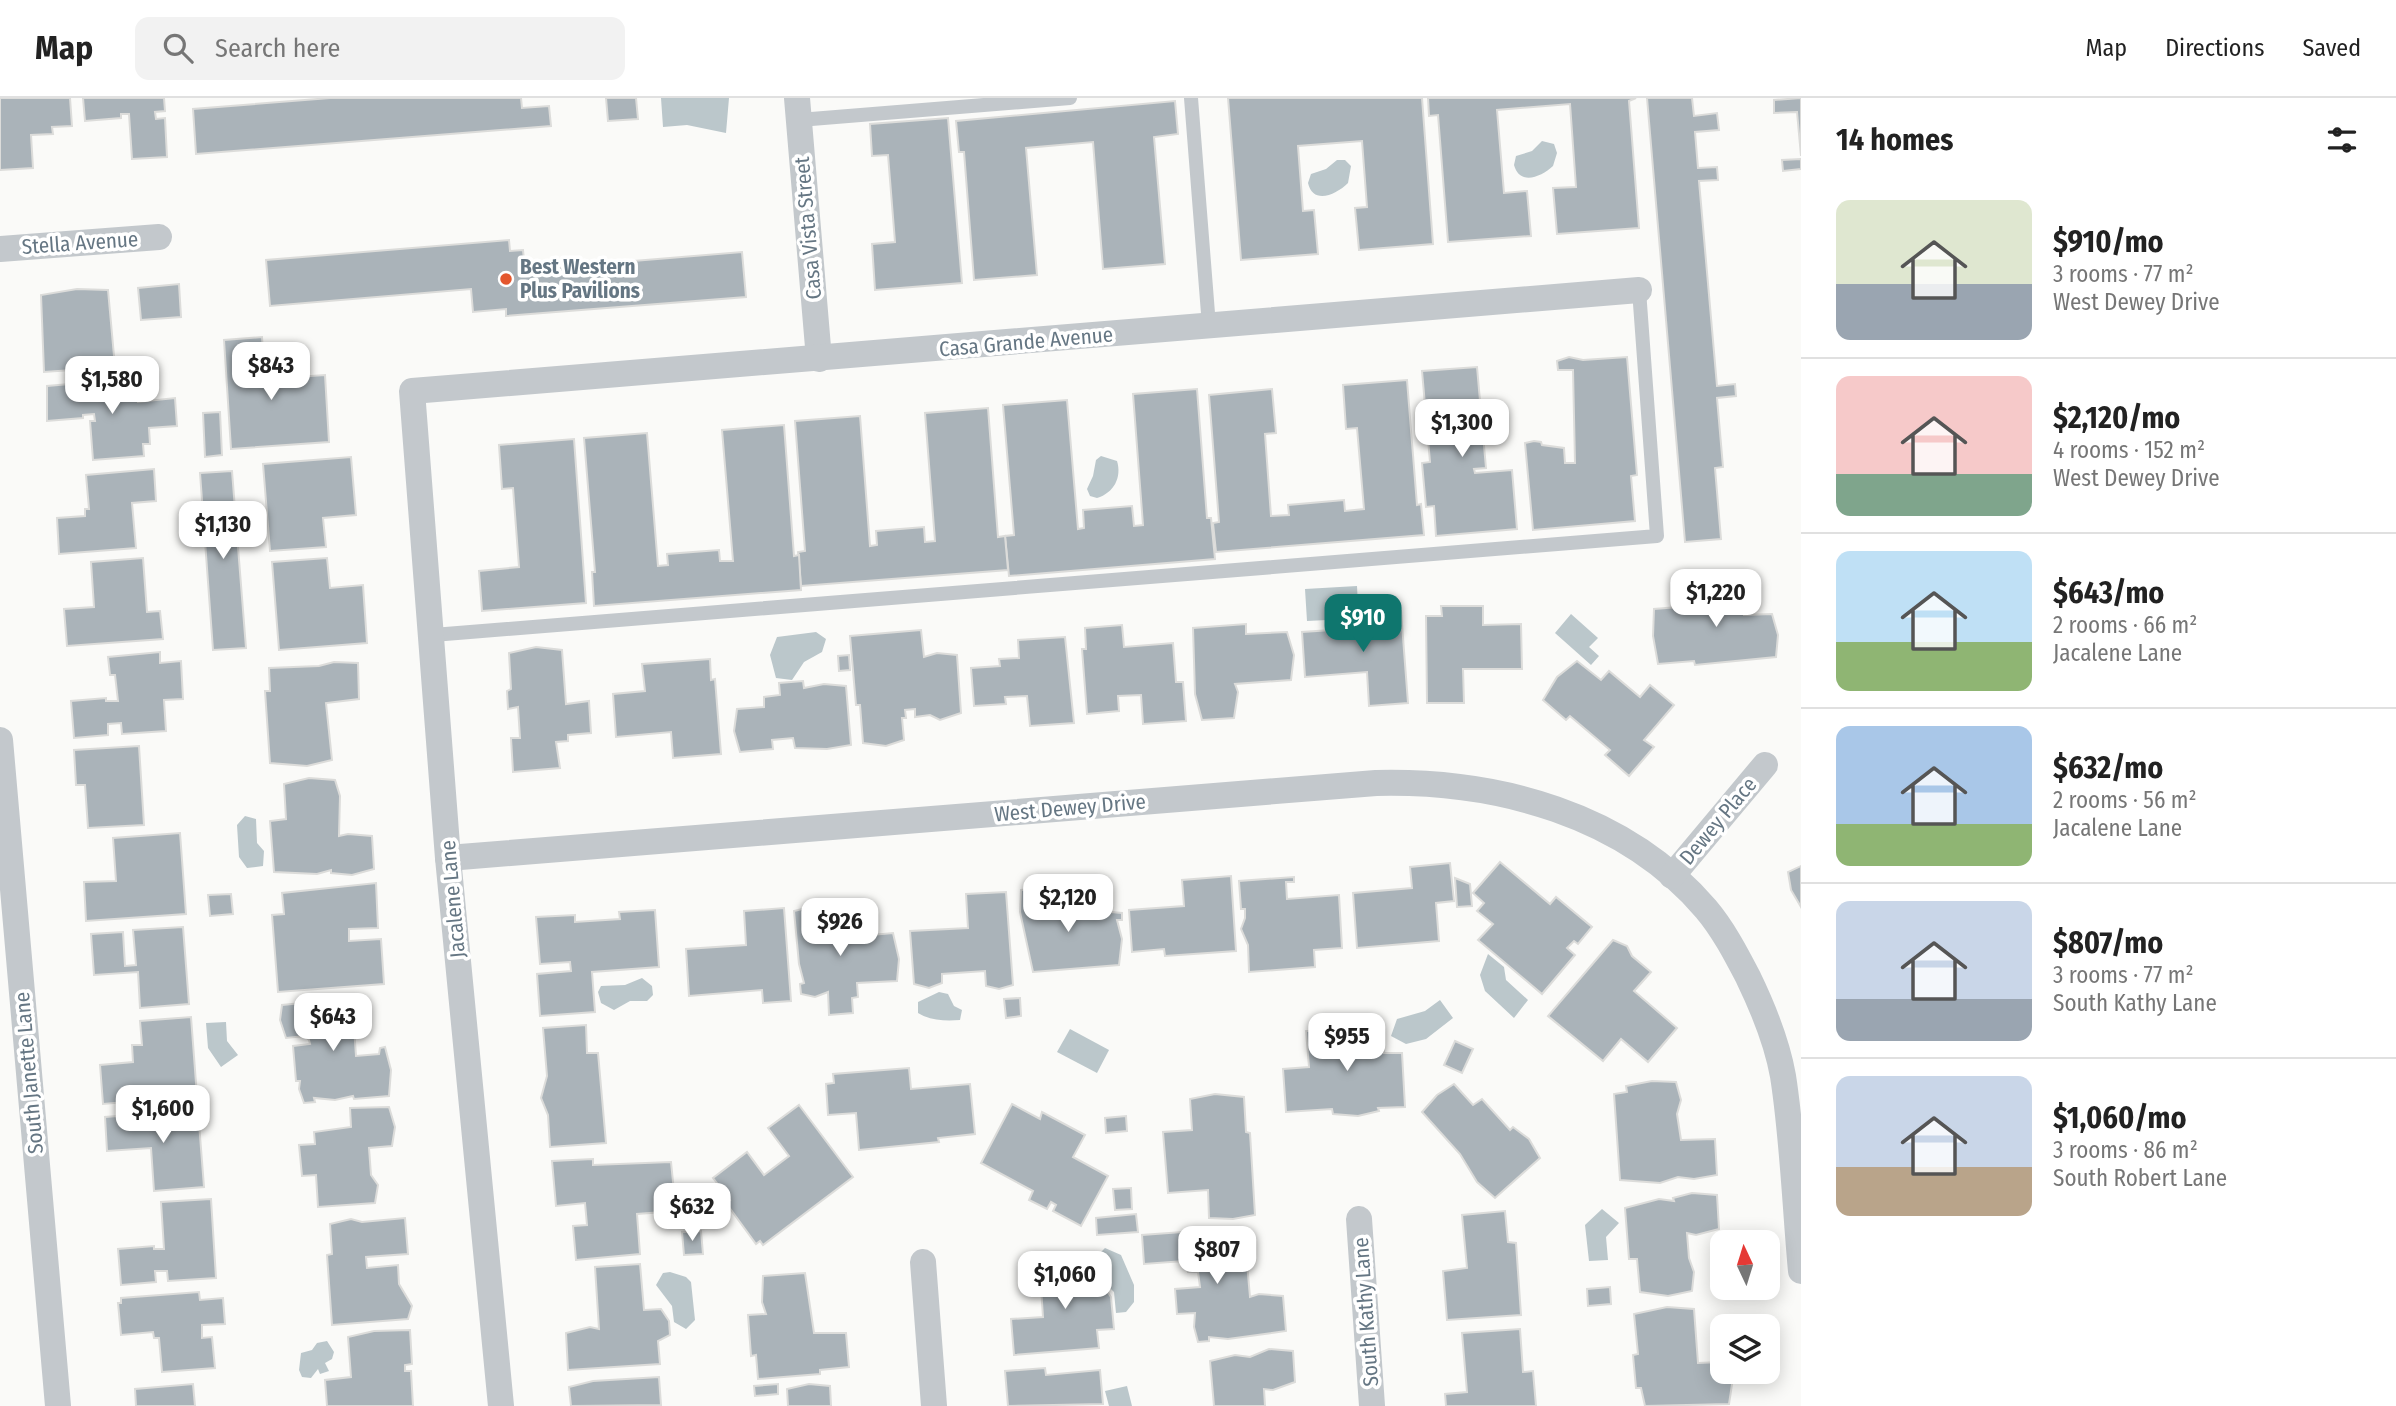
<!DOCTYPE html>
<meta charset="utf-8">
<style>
:root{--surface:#fff;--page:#f2f2f2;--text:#222;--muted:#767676;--line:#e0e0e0;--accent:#0f766e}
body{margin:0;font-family:"Fira Sans Condensed",sans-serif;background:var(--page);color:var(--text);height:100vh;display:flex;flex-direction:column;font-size:26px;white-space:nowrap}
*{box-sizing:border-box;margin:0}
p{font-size:23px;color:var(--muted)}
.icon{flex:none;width:38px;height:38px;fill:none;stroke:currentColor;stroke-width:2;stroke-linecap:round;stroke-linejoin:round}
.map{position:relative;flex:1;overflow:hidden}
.details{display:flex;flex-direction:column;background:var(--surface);width:595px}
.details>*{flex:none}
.needle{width:46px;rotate:356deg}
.controls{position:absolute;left:1710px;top:1132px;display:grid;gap:14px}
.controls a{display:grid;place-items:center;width:70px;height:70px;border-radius:14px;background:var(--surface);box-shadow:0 4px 18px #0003;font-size:35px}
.price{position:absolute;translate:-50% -60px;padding:0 16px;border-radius:14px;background:#fff;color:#222;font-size:23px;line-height:46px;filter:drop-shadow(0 2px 4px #0008)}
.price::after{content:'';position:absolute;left:50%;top:42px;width:21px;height:16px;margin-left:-10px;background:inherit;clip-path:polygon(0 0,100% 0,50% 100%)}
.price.active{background:var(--accent);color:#fff}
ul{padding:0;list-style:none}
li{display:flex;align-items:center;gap:21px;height:175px;padding:0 35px}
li+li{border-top:2px solid var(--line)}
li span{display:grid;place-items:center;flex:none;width:196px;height:140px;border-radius:14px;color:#555}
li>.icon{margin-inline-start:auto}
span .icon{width:84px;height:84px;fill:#fffc;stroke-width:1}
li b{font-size:30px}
h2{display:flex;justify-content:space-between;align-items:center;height:84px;padding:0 35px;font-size:30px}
header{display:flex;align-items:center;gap:42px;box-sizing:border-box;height:98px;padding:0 35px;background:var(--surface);border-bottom:2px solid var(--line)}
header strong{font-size:33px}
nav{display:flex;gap:38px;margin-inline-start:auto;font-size:24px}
.search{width:490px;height:63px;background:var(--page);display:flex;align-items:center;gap:18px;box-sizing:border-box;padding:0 24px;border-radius:14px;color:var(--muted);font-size:26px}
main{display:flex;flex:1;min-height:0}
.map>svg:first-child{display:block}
.water{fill:#bbc7cb}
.building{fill:#aab3b9;stroke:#dcdcda;stroke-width:2}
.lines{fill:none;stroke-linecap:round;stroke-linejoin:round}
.lane{stroke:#c3c8cc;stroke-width:14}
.street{stroke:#c3c8cc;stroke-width:26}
.poi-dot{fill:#e4572e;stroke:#fff;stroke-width:2.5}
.labels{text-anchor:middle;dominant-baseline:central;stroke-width:7;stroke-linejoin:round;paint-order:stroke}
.street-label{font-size:21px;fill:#657683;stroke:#fff}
.poi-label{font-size:21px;font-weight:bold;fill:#657683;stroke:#fff;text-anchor:start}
</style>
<header>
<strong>Map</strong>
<div class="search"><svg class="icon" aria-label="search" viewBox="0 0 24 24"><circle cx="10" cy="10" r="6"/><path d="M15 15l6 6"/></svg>Search here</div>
<nav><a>Map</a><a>Directions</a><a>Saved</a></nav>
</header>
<main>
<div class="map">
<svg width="1801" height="1308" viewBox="0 0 1801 1308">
<rect width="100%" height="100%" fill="#fafaf8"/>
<g class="water">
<polygon points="661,0 729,0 726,35 687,27 663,29"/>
<path d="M1542,43L1554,46L1557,55L1553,68C1541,79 1520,88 1514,67L1516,58L1532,53Z"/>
<path d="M1337,62H1345L1351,68L1348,85C1336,97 1313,107 1308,85L1311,76L1326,71Z"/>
<path d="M1101,358L1117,363C1122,379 1114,395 1097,400L1090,398L1087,391L1093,378L1096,362Z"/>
<polygon points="1357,488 1358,508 1337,510 1327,522 1307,523 1305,491"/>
<polygon points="1571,516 1598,540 1589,549 1599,558 1591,567 1555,535"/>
<polygon points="816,534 826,541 822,554 804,564 792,582 776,580 770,557 777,539"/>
<polygon points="245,718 256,721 257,745 264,753 263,768 247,770 239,759 237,727"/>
<polygon points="1488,856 1504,869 1506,882 1528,902 1514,920 1485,893 1480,877"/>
<polygon points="642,880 652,888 653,897 647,903 630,903 614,912 601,905 598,894 601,888 625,887"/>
<path d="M939,894L948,896L954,908L962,912L960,922C947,923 931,923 918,915V904Z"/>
<polygon points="1440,902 1453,920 1426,941 1406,946 1391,938 1397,921 1425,913"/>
<polygon points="226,924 227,943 238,957 221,969 208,950 206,925"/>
<polygon points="1070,931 1109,952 1097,975 1057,954"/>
<polygon points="1602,1111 1619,1125 1606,1139 1608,1162 1589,1163 1585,1127"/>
<polygon points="1105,1150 1121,1157 1134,1187 1134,1204 1126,1214 1116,1215 1114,1194 1101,1181 1095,1160"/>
<polygon points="670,1174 686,1179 691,1184 695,1222 686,1231 674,1224 672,1208 656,1187 663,1175"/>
<polygon points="327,1243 334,1254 332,1261 325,1265 329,1273 320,1276 318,1271 311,1280 302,1279 299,1272 301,1255 312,1252 317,1245"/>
<polygon points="1127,1288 1132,1308 1109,1308 1105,1293"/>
</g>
<g class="building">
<polygon points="0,0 70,0 72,28 52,29 53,36 31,37 33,70 0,72"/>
<polygon points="83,0 164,0 165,13 155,14 156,21 165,20 167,59 132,61 129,16 121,16 121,20 85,23"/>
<polygon points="330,0 521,0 522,10 549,8 551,28 196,56 193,11"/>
<polygon points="606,0 636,0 638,21 608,23"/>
<polygon points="1228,0 1422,0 1433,146 1359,152 1355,110 1367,109 1362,43 1298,48 1303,113 1314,112 1318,156 1241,162"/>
<polygon points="1428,0 1636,0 1629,3 1639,130 1557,136 1553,90 1576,89 1570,6 1497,12 1504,95 1527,93 1531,138 1448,144 1438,17 1429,18"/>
<polygon points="1647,0 1692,0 1694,18 1717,15 1719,32 1695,34 1698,70 1717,69 1718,82 1699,83 1717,288 1735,286 1736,298 1717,300 1723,369 1715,370 1721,441 1685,444"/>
<polygon points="1801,0 1801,58 1797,14 1774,15 1774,2"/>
<polygon points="1175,3 1178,36 1154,39 1165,166 1103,171 1093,44 1026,50 1037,177 974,182 964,54 959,54 956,23"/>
<polygon points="948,20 962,185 875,192 872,146 895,144 888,57 872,58 870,26"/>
<polygon points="1801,61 1801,71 1783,73 1782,62"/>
<polygon points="509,142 510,153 523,152 525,172 742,154 746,199 506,218 506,211 473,214 471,191 270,208 266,162"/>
<polygon points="179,186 181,219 141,222 138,190"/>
<polygon points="77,191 108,192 115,269 44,274 41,197"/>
<polygon points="262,239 265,281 325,277 329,344 231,351 224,242"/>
<polygon points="1569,259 1583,262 1627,259 1637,377 1631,378 1635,423 1533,432 1525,345 1534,343 1541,344 1542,347 1564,350 1565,365 1575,365 1573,272 1558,272 1557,263"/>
<polygon points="1477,269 1486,370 1474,371 1475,375 1512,372 1517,431 1436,438 1434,408 1426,409 1422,365 1430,364 1422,273"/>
<polygon points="137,281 138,304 175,300 177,328 149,330 150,346 143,346 144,358 93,362 90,323 95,323 94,316 83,317 83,320 47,323 47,288 81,285 82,295 95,294 94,284"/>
<polygon points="1407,282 1417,407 1421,406 1424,437 1216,454 1213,425 1219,424 1209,297 1272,291 1276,335 1265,336 1271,418 1289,417 1288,407 1344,402 1345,413 1364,411 1357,330 1346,331 1343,287"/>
<polygon points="1197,291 1207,420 1211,420 1215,461 1009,478 1005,438 1014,437 1003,307 1067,302 1078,431 1084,430 1083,412 1132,408 1134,428 1143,427 1133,296"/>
<polygon points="988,310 998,439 1005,438 1008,472 801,488 798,454 805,453 795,323 860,318 870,448 877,447 876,433 924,429 925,444 935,443 925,315"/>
<polygon points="220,314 222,357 205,359 203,315"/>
<polygon points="784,327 794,458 799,457 801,492 594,508 592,474 595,474 584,340 647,335 658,468 668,467 667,456 719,452 720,463 733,463 722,332"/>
<polygon points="574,341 586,505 482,513 479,473 519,469 513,390 502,391 499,347"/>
<polygon points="351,359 356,417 323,420 326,449 270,453 263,366"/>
<polygon points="154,371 156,403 132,405 136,450 59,456 57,420 85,418 85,411 89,411 86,377"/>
<polygon points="232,373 246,550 213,552 200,375"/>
<polygon points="143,460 147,514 160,513 163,541 67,548 64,511 94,509 91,464"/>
<polygon points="327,460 330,490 363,487 367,545 279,552 272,464"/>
<polygon points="1749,479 1753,511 1744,513 1744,517 1772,516 1778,537 1776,559 1695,567 1694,563 1658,566 1653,538 1654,511 1715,506 1714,482"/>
<polygon points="1441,508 1483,508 1483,527 1521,526 1522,571 1463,571 1464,605 1427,605 1426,518 1442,518"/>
<polygon points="1372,513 1372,516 1401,513 1408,605 1369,608 1367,574 1305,579 1302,534 1346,531 1345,515"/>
<polygon points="1246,526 1246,536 1287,534 1294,557 1291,582 1235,586 1238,594 1234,620 1202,622 1195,596 1193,530"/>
<polygon points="1122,527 1124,549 1173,545 1176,584 1183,584 1186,623 1143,626 1141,597 1118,598 1119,613 1087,616 1082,551 1086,551 1085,530"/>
<polygon points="921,532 924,559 937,555 957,557 961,615 940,622 930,617 915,619 915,611 905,612 906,620 902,620 904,642 886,648 863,645 860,607 856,607 850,538"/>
<polygon points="1065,539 1074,625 1030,628 1027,598 1005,599 1006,606 974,608 971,570 1000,568 999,561 1019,560 1018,542"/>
<polygon points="536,549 562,552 566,606 589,603 591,635 568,637 568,643 556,644 560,670 513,674 511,640 520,640 518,609 508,611 507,593 511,591 509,555"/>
<polygon points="160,554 160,565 181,563 183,601 164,602 166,633 122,636 121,625 108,626 108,637 74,640 71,603 106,600 106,603 118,603 115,577 110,577 108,559"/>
<polygon points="849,557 850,572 839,573 838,558"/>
<polygon points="710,561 711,582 715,581 721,656 673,660 671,634 616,639 613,596 645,593 642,566"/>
<polygon points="1577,563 1601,582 1609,573 1640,599 1650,587 1674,607 1644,642 1654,649 1629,678 1605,657 1610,652 1570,618 1566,622 1543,602 1557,579"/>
<polygon points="334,564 358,565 359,601 326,605 332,662 307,668 270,665 265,593 270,593 269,570 319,568"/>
<polygon points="803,583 804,590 824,586 846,588 851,647 827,651 795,650 793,640 772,642 773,651 740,654 734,633 737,611 764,609 764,599 780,597 779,585"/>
<polygon points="139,648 144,727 88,730 85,687 76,687 74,652"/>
<polygon points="309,680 335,682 340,698 339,738 348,736 372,738 374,771 352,777 331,775 331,772 317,776 274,774 270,723 286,721 284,686"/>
<polygon points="180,735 186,816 86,823 84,784 116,783 113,740"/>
<polygon points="1500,764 1550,806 1556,799 1592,829 1578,846 1574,843 1567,850 1575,857 1542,896 1478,842 1493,826 1477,813 1484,805 1473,795"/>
<polygon points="1450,765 1454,803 1436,805 1439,843 1357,850 1353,795 1412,790 1410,769"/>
<polygon points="1801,768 1801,809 1791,792 1788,774"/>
<polygon points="1231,778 1236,853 1165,858 1164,851 1132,854 1129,812 1184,808 1182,782"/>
<polygon points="1294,779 1294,784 1286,784 1287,801 1339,797 1342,850 1314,852 1315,869 1249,874 1248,847 1241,831 1245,820 1245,811 1241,811 1239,783"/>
<polygon points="1455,780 1470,786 1472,808 1457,809"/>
<polygon points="376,785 378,830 349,831 349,843 381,841 384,886 278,894 272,817 284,816 282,795"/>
<polygon points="1056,789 1060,820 1099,813 1122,815 1122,822 1117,822 1122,841 1119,867 1033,874 1020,814 1021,792"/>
<polygon points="1006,794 1013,887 999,891 986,888 985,873 942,876 942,885 929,890 914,886 910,833 968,830 966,796"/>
<polygon points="231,796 233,816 210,818 208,797"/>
<polygon points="818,807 841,810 841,817 837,817 838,840 893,835 899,861 897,883 857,885 858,899 852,900 853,915 829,917 828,894 815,899 801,896 800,886 804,885 799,866 794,813"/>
<polygon points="784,810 791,903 763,905 762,892 689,898 686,851 746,847 744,813"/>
<polygon points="655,812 659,869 592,874 595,914 540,918 537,876 571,873 570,864 540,866 536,819 575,817 575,824 620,821 619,814"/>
<polygon points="183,829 189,906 140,910 138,874 94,877 91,836 123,834 125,868 136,867 133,832"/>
<polygon points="1613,842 1627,848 1632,858 1651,874 1634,893 1677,930 1648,964 1621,941 1603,963 1548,918"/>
<polygon points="352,900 356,958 379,956 380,950 385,949 391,972 389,998 354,1001 353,998 335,1002 314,1000 315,1004 304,1005 299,991 300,983 296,983 293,948 310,946 309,942 305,938 286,940 280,922 282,907"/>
<polygon points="1020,900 1021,918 1006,920 1004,901"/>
<polygon points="1374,918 1382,929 1384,955 1402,955 1405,1009 1378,1010 1379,1013 1358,1018 1333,1016 1332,1011 1286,1014 1283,971 1309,969 1306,933 1353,933 1360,919"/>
<polygon points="191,919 197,998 103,1006 100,967 133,964 132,947 142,947 140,923"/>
<polygon points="586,927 587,955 598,955 606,1045 550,1049 548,1017 541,1000 547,978 543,930"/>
<polygon points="1455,943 1473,951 1462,975 1444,967"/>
<polygon points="909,970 911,991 970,986 975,1036 938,1040 939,1044 859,1052 856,1015 828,1017 826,986 834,985 833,976"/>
<polygon points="1652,983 1676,984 1681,1002 1677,1016 1681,1042 1715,1041 1717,1077 1694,1081 1678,1079 1660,1085 1620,1082 1614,996 1627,994 1626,988"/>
<polygon points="1454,986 1473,1007 1482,1001 1510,1032 1513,1029 1529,1041 1540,1060 1495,1100 1477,1084 1460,1056 1422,1014 1437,997"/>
<polygon points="1215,996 1244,999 1246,1034 1250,1035 1255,1117 1233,1121 1209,1120 1208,1092 1168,1095 1163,1034 1192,1032 1190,1001"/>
<polygon points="1012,1006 1040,1021 1042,1014 1085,1037 1073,1059 1108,1078 1081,1128 1053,1113 1056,1107 1051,1104 1047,1111 1029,1102 1033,1093 981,1065"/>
<polygon points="799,1007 853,1079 763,1147 760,1143 756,1146 726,1105 730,1102 713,1080 747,1054 764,1077 789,1058 768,1030"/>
<polygon points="389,1009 395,1029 392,1048 369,1050 371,1077 378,1087 375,1105 318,1109 316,1077 302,1078 299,1047 315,1046 314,1034 351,1029 350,1010"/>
<polygon points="198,1012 204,1089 154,1093 151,1050 107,1053 105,1019"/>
<polygon points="1126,1018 1127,1033 1106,1035 1105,1020"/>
<polygon points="593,1061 593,1067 671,1064 676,1113 637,1116 640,1156 576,1162 573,1128 587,1127 585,1105 556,1108 552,1063"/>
<polygon points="1131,1090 1132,1111 1115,1112 1113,1091"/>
<polygon points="1692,1095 1717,1097 1719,1131 1696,1137 1687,1135 1689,1160 1694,1174 1692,1193 1668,1198 1640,1194 1637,1161 1629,1161 1625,1110 1659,1101 1674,1103 1673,1100"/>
<polygon points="211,1101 216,1180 168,1183 167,1173 155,1173 156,1184 121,1187 118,1151 154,1148 154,1151 164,1151 161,1104"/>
<polygon points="1505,1113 1508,1144 1516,1145 1521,1217 1447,1222 1443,1173 1467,1170 1462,1117"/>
<polygon points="1136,1116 1138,1134 1097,1137 1096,1120"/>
<polygon points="405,1120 408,1156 366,1159 367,1170 398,1167 399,1186 412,1208 408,1221 332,1227 327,1157 332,1156 330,1126 351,1121 362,1124"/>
<polygon points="701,1133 703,1156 684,1157 682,1134"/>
<polygon points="1182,1134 1182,1139 1226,1135 1227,1141 1245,1142 1250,1199 1259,1196 1283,1198 1286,1233 1228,1241 1209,1239 1209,1243 1198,1244 1194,1229 1195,1215 1177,1216 1175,1191 1200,1189 1198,1174 1188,1174 1184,1163 1144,1166 1142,1137"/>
<polygon points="1085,1157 1087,1189 1103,1187 1111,1199 1114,1231 1097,1232 1099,1250 1014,1257 1011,1221 1043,1219 1039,1160"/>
<polygon points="640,1166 644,1212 661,1211 669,1223 670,1237 658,1243 660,1266 568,1272 566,1235 590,1229 599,1231 595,1169"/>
<polygon points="805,1175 814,1235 846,1235 849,1269 820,1272 820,1276 758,1281 756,1257 751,1258 748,1217 766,1216 762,1204 763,1178"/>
<polygon points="1610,1189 1611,1206 1588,1208 1587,1191"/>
<polygon points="199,1194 200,1202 223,1200 225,1226 202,1227 202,1240 212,1239 215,1270 162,1274 159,1240 154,1240 153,1234 121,1237 118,1205 121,1205 121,1200"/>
<polygon points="1667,1209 1694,1211 1698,1265 1720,1264 1719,1258 1722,1257 1722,1274 1732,1274 1733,1280 1729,1306 1645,1308 1641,1290 1636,1290 1633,1257 1638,1256 1634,1216"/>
<polygon points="1520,1231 1523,1274 1533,1273 1536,1308 1446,1308 1445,1296 1467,1294 1462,1235"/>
<polygon points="410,1232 412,1266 405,1267 405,1273 411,1273 413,1308 327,1308 325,1282 351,1279 348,1239 374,1233"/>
<polygon points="1269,1251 1293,1253 1295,1284 1273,1292 1264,1291 1265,1308 1214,1308 1210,1263 1235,1257 1250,1259"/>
<polygon points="1045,1270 1046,1277 1100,1272 1103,1306 1008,1308 1005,1273"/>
<polygon points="659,1279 661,1307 571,1308 569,1289 593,1283"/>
<polygon points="193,1286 195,1308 136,1308 135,1291"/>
<polygon points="778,1286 778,1296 755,1298 754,1288"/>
<polygon points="809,1286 830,1288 831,1308 788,1308 787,1291"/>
</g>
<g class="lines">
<g class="lane">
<polyline points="1191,0 1209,228"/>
<polyline points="799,22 1070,0"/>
<polyline points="433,537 1657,438 1639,192"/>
</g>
<g class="street">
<polyline points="797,0 819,261"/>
<polyline points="0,151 159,139"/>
<polyline points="0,642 58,1308"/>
<path d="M448,760L1376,685C1497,682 1625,716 1706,811C1723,831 1736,856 1748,879C1763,910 1777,944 1783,978C1793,1042 1795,1109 1801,1173"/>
<polyline points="1672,778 1765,667"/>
<polyline points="1359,1121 1372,1308"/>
<polyline points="923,1164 934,1308"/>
<polyline points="501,1308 448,760 412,293 1639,192"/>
</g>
</g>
<circle class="poi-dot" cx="506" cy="181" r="7"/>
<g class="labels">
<g class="street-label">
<text transform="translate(808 130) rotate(-95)">Casa Vista Street</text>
<text transform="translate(80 145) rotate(-4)">Stella Avenue</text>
<text transform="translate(1026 244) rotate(-5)">Casa Grande Avenue</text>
<text transform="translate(1070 710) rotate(-5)">West Dewey Drive</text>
<text transform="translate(1718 723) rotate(-50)">Dewey Place</text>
<text transform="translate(453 801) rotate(-95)">Jacalene Lane</text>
<text transform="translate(29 975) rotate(-95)">South Janette Lane</text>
<text transform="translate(1366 1214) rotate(-94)">South Kathy Lane</text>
</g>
<g class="poi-label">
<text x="520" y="169">Best Western<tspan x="520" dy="24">Plus Pavilions</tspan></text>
</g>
</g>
</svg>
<div class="controls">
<a><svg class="needle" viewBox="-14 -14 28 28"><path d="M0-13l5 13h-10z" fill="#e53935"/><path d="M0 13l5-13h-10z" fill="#767676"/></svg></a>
<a><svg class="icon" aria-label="layers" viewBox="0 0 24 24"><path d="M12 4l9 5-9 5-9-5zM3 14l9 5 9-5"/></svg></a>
</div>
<b class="price" style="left:271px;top:304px">$843</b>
<b class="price" style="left:112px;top:318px">$1,580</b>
<b class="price" style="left:1462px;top:361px">$1,300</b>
<b class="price" style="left:223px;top:463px">$1,130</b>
<b class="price" style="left:1716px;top:531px">$1,220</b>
<b class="price active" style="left:1363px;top:556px">$910</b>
<b class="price" style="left:1068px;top:836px">$2,120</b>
<b class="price" style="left:840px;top:860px">$926</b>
<b class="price" style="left:333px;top:955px">$643</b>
<b class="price" style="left:1347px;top:975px">$955</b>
<b class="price" style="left:163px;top:1047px">$1,600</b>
<b class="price" style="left:692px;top:1145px">$632</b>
<b class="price" style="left:1217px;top:1188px">$807</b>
<b class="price" style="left:1065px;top:1213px">$1,060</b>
</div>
<section class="details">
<h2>14 homes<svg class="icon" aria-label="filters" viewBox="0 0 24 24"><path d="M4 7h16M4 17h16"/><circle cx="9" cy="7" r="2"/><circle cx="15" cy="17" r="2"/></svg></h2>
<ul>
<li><span style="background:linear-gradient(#dfe7d0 60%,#9aa5b1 0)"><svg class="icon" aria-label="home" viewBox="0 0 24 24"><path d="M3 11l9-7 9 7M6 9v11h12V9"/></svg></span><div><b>$910/mo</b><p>3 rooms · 77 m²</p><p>West Dewey Drive</p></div></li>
<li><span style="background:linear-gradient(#f6c9c9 70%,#7fa58c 0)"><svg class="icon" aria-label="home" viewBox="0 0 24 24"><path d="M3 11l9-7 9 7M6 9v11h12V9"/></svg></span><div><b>$2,120/mo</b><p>4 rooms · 152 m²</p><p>West Dewey Drive</p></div></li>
<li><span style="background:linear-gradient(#bfe0f5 65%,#8fb573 0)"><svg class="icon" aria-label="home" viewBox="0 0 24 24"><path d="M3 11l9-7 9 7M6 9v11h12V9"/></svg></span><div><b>$643/mo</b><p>2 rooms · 66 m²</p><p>Jacalene Lane</p></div></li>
<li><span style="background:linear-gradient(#a9c7e8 70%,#8fb573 0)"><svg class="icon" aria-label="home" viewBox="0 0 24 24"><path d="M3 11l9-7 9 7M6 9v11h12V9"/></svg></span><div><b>$632/mo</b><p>2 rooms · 56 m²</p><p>Jacalene Lane</p></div></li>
<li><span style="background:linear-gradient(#c9d6e8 70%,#9aa5b1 0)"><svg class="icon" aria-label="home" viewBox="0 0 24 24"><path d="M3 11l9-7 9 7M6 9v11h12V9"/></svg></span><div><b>$807/mo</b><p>3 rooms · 77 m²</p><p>South Kathy Lane</p></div></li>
<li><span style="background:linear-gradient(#c9d6e8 65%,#b9a48a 0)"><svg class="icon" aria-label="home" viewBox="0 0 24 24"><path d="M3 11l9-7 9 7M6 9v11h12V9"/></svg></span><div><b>$1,060/mo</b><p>3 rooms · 86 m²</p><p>South Robert Lane</p></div></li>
</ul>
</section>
</main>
